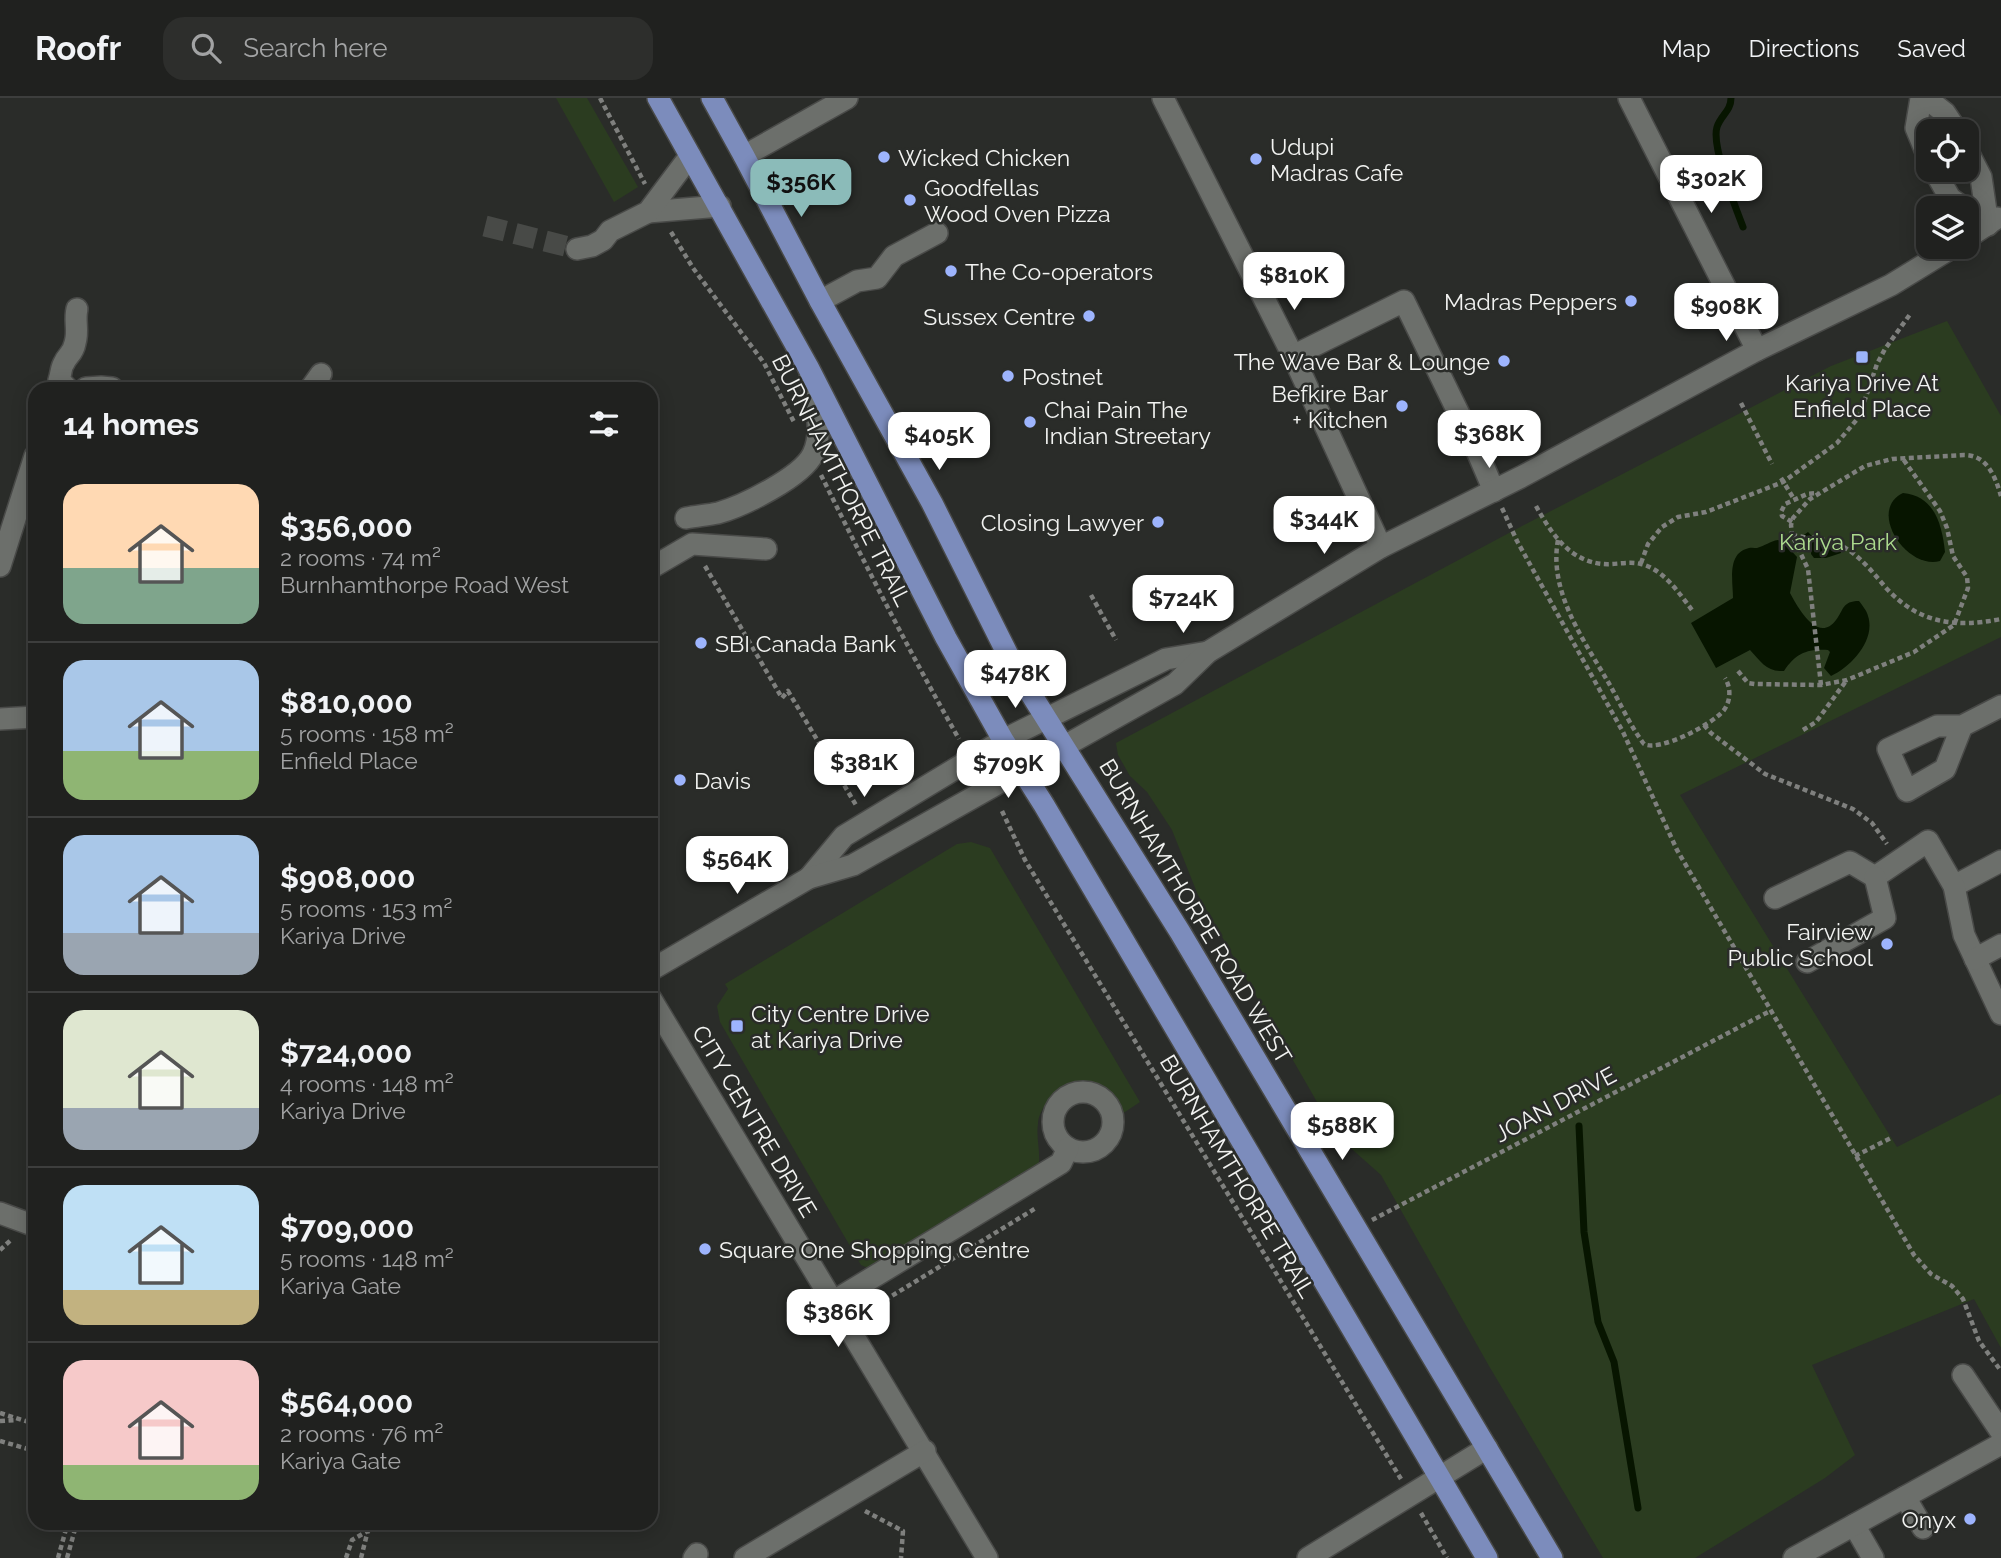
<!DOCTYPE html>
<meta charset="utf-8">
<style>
:root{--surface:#20211f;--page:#2d2e2c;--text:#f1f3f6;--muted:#a2a3a4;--line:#3d3e3d;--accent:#8bbbb9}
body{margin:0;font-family:Raleway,sans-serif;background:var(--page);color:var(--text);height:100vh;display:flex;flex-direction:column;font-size:26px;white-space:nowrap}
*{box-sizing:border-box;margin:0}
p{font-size:23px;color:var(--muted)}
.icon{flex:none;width:38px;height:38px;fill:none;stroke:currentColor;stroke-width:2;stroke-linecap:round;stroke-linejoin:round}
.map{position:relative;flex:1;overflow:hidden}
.sheet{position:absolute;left:28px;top:284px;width:630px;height:1148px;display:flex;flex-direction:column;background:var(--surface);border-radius:21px;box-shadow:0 4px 18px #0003,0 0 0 2px var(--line)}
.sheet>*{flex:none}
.fabs{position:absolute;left:1916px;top:21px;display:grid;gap:14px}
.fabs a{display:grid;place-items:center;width:63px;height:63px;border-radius:14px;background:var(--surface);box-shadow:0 4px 18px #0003,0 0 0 2px var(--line);font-size:35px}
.price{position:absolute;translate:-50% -60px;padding:0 16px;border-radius:14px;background:#fff;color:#222;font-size:23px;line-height:46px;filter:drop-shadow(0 2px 4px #0008)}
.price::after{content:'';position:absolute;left:50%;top:42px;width:21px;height:16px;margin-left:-10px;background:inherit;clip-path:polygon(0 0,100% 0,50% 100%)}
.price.selected{background:var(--accent);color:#111}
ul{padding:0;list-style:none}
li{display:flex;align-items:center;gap:21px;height:175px;padding:0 35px}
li+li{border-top:2px solid var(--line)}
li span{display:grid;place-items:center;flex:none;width:196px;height:140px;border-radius:21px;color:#555}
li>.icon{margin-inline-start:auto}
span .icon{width:84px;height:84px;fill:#fffc;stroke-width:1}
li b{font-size:30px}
h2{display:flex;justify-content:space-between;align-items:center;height:84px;padding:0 35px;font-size:30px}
header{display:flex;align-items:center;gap:42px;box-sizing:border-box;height:98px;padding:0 35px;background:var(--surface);border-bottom:2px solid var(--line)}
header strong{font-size:33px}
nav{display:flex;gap:38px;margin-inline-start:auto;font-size:24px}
.search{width:490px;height:63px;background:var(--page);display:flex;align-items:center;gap:18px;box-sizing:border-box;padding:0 24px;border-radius:21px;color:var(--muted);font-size:26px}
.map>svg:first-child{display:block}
.green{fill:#2b3c20}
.water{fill:#071500}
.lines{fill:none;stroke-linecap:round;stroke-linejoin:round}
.stream{stroke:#071500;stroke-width:7}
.minor-tunnel{stroke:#484a47;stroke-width:21;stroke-dasharray:21 10;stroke-linecap:butt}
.minor-casing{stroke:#494a48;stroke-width:24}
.major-casing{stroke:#494a48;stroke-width:24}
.path{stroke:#7f807e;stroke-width:4.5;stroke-dasharray:5 3.5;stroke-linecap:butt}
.minor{stroke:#6c6f6b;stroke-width:21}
.major{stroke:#7c8cbc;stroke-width:21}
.poi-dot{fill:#9db4fd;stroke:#2a2c29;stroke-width:2.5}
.labels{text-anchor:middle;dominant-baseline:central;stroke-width:5;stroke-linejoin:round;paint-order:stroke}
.poi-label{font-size:23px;fill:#f2f3f1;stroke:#2a2c29;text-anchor:start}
.street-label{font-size:23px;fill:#f2f3f1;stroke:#2a2c29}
.park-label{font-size:23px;fill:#acdb8e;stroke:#2a2c29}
</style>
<header>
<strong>Roofr</strong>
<div class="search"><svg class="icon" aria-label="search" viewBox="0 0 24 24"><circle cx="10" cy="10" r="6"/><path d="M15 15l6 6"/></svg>Search here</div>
<nav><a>Map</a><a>Directions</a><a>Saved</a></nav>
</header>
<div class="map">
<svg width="2001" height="1460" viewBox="0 0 2001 1460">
<rect width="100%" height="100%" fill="#2a2c29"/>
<g class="green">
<polygon points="556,0 587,0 638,89 614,104"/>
<polygon points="1947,223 2001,318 2001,539 1680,697 1897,1049 2001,996 2001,1250 1974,1201 1812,1267 1855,1357 1825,1380 1695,1460 1603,1460 1489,1268 1381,1077 1336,1037 1198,797 1172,732 1147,694 1130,678 1118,657 1116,645 1522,428 1831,268"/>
<path d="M971,744L990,750L1140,1004L1119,1018C1100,997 1068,976 1046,1006C1042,1011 1038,1019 1038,1026C1036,1038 1040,1052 1039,1064L1032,1073L868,1170L861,1167L720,924L717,908L728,891L725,886L957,746Z"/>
</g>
<g class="water">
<path d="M1903,395C1935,398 1942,427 1945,454L1940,463C1906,472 1867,412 1903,395Z"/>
<path d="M1808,434L1820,446C1828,444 1835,443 1841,450V455L1826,460H1814L1811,456L1812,448L1797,445V442Z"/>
<path d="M1778,442L1785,446L1797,459L1790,495C1798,510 1818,546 1836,522C1844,512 1842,503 1859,503C1862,507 1867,513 1868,518C1876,542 1851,569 1831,578L1824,570L1830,554L1828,552C1807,551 1796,555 1784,573C1767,574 1761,564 1750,552L1716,570L1691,525L1733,500C1733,485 1727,457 1746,451C1750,449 1754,450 1757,450C1765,448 1770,443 1778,442Z"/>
</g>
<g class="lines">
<g class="stream">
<path d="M1731,0C1731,13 1721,17 1717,29C1711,48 1735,108 1743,129"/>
<polyline points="1579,1028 1584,1134 1598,1224 1614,1264 1638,1410"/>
</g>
<polyline class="minor-tunnel" points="485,128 577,151"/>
<g class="minor-casing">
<g id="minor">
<polyline points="1163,0 1293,258 1381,449"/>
<polyline points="1629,0 1757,252"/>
<polyline points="1921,0 1916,30 1928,59"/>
<polyline points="1926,0 1945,15 1957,33"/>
<polyline points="1967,52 1981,79 1988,127"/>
<polyline points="744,58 847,0"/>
<polyline points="1934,72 1950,100 1964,110"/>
<polyline points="648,114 720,108"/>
<polyline points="1967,140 1997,120"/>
<polyline points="577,151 592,148 603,142 610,133 648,114 690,58"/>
<polyline points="820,203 857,183 877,180 894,158 937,135"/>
<polyline points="1293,258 1404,203 1477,353 1494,393"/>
<path d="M67,290L59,282C61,277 61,269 64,265C68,256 73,256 75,245C79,232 74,224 77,211"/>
<polyline points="86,290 101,289 112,290"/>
<polyline points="311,290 321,276"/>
<path d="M686,420C697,418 708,417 718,415C743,408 802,379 813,356C824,333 815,304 810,281"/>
<polyline points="0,468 35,358"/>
<polyline points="651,470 692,446 766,451"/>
<polyline points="0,621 35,619"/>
<polyline points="1962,628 1945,671 1907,693 1888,651 1937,628 1962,628 2001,608"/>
<polyline points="809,780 844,738 1003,642 1166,561 1208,554"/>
<polyline points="1954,788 2001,763"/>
<polyline points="1775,800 1850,764 1875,779 1928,743 1954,788 1964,837 2001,916"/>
<polyline points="1975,861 2001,847"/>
<polyline points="1807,864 1885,820 1875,779"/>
<polyline points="651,872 809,780 853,767 1175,586 1208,554 1381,449 1521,379 1757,252 1891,187 1953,149"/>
<polyline points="651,901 987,1460"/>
<circle cx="1083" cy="1024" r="30"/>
<polyline points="0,1115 35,1128"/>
<polyline points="834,1203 1061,1065 1068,1050"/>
<polyline points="1963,1277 2001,1334"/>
<polyline points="1905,1399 1923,1430"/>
<polyline points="1854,1427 1873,1460"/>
<polyline points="694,1460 697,1456"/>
<polyline points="745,1460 925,1353"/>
<polyline points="1308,1460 1487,1350"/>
<polyline points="1794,1460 2001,1346"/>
</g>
</g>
<g class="major-casing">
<g id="major">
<polyline points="658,0 808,269 946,540 1003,642 1044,707 1487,1460"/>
<polyline points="712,0 744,58 820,203 932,405 1014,569 1180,834 1552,1460"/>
</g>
</g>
<g class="path">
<polyline points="600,0 645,86"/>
<polyline points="671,134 693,170 764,265 795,326"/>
<polyline points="1741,305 1772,366"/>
<path d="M821,377C865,466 910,555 959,641"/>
<polyline points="1781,380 1794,401"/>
<path d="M1536,408C1551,435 1569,463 1603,466C1615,467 1629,463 1641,466C1663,471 1679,495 1692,512"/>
<polyline points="1502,410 1517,443 1623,634 1677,752 1914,1157 1931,1176 1952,1188 1963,1201 1979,1243 2001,1273"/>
<polyline points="1792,424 1782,418 1781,414 1785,406 1807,396 1818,395"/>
<path d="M1792,437L1809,440L1808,442L1813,443L1814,439C1823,442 1832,443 1840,447C1860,457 1873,475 1887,491C1920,526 1956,530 2001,521"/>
<path d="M1558,442C1548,495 1586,545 1611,589C1621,607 1631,629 1644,646C1660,654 1713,626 1724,612C1731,602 1731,590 1725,580"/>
<polyline points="1641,465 1648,446 1662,429 1678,419 1706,414 1783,384 1837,345 1859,319 1877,266 1885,251 1911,215"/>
<polyline points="705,468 782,600 788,593 856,707"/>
<polyline points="1091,497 1116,542"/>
<polyline points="1738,573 1748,585 1755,586 1821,587 1847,582 1914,554 1954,527 1968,490 1967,479 1953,458 1947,430 1940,413 1903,361"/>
<path d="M1821,587L1808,471L1792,437L1791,427L1793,420L1810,401L1865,368L1892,361L1964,357C1987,357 1995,378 2001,398"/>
<polyline points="1704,627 1711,635 1765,676 1853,711 1872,725 1887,746"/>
<polyline points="1803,632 1816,624 1846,583"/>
<polyline points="1002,713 1025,762 1401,1381"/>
<polyline points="1855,1058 1891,1040"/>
<polyline points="1372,1122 1770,913"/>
<polyline points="0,1152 12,1141"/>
<polyline points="885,1202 1036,1110"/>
<polyline points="0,1315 35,1326"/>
<polyline points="0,1323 17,1322"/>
<polyline points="0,1343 35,1353"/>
<polyline points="865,1413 903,1433 901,1460"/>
<polyline points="1421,1415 1447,1460"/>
<polyline points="292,1424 292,1425"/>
<polyline points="58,1460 68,1424"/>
<polyline points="67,1460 77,1424"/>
<polyline points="346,1460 352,1442 383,1424"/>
<polyline points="361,1460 370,1424"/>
</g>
<use href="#minor" class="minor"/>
<use href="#major" class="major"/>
</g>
<g class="poi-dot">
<circle cx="884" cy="59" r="7"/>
<circle cx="1256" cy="61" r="7"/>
<circle cx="910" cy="102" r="7"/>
<circle cx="951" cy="173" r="7"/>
<circle cx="1631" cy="203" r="7"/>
<circle cx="1089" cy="218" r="7"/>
<rect x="1855" y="252" width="14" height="14" rx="3.5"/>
<circle cx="1504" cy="263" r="7"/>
<circle cx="1008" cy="278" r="7"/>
<circle cx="1402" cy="308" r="7"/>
<circle cx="1030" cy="324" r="7"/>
<circle cx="1158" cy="424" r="7"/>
<circle cx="701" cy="545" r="7"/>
<circle cx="680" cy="682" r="7"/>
<circle cx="1887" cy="846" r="7"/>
<rect x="730" y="921" width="14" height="14" rx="3.5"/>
<circle cx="705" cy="1151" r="7"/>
<circle cx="1970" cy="1421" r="7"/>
</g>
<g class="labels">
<g class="poi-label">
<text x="1270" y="48">Udupi<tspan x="1270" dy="26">Madras Cafe</tspan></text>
<text x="898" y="59">Wicked Chicken</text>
<text x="924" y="89">Goodfellas<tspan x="924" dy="26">Wood Oven Pizza</tspan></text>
<text x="965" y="173">The Co-operators</text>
<text x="1617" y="203" text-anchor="end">Madras Peppers</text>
<text x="1075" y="218" text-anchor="end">Sussex Centre</text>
<text x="1490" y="263" text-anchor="end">The Wave Bar &amp; Lounge</text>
<text x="1022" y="278">Postnet</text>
<text x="1862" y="284" text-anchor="middle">Kariya Drive At<tspan x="1862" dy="26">Enfield Place</tspan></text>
<text x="1388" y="295" text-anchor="end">Befkire Bar<tspan x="1388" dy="26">+ Kitchen</tspan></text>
<text x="1044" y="311">Chai Pain The<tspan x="1044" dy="26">Indian Streetary</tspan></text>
<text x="1144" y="424" text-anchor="end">Closing Lawyer</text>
<text x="715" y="545">SBI Canada Bank</text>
<text x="694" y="682">Davis</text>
<text x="1873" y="833" text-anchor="end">Fairview<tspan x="1873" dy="26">Public School</tspan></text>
<text x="751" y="915">City Centre Drive<tspan x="751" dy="26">at Kariya Drive</tspan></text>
<text x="719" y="1151">Square One Shopping Centre</text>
<text x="1956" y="1421" text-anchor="end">Onyx</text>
</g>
<g class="street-label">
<text transform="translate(842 382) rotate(63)">BURNHAMTHORPE TRAIL</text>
<text transform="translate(1196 813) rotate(59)">BURNHAMTHORPE ROAD WEST</text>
<text transform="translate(1555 1006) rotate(-28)">JOAN DRIVE</text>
<text transform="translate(755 1023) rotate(59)">CITY CENTRE DRIVE</text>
<text transform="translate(1238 1078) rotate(59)">BURNHAMTHORPE TRAIL</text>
</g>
<g class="park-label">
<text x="1838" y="443">Kariya Park</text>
</g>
</g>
</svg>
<div class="fabs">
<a><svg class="icon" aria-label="locate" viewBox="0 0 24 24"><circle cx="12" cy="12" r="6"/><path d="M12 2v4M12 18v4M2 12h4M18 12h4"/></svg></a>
<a><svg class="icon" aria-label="layers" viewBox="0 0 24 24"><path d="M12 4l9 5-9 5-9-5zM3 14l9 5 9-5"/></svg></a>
</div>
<b class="price" style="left:1711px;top:117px">$302K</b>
<b class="price selected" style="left:801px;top:121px">$356K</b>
<b class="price" style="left:1294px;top:214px">$810K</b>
<b class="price" style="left:1726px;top:245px">$908K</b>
<b class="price" style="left:1489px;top:372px">$368K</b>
<b class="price" style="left:939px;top:374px">$405K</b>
<b class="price" style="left:1324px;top:458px">$344K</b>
<b class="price" style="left:1183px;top:537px">$724K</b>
<b class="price" style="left:1015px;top:612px">$478K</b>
<b class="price" style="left:864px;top:701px">$381K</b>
<b class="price" style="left:1008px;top:702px">$709K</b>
<b class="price" style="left:737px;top:798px">$564K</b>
<b class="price" style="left:1342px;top:1064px">$588K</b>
<b class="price" style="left:838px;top:1251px">$386K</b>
<section class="sheet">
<h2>14 homes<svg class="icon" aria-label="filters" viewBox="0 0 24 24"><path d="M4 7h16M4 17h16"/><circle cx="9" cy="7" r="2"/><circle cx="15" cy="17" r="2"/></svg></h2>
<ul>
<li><span style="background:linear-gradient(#ffd9b3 60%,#7fa58c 0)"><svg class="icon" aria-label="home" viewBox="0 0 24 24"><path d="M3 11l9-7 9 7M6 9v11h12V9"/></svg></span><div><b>$356,000</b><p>2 rooms · 74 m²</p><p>Burnhamthorpe Road West</p></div></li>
<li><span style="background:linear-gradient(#a9c7e8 65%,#8fb573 0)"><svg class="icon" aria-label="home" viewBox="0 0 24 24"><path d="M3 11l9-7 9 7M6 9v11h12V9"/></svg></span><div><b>$810,000</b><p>5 rooms · 158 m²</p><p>Enfield Place</p></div></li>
<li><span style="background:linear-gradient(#a9c7e8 70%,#9aa5b1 0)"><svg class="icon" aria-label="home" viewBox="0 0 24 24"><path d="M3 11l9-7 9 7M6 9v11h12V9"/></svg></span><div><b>$908,000</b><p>5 rooms · 153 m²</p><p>Kariya Drive</p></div></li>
<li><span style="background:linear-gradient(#dfe7d0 70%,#9aa5b1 0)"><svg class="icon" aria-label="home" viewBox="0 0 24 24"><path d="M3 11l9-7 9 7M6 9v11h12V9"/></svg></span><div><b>$724,000</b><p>4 rooms · 148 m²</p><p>Kariya Drive</p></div></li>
<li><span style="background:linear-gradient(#bfe0f5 75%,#c2b280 0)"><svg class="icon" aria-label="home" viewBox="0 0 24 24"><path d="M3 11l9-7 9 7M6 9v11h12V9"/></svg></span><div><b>$709,000</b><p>5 rooms · 148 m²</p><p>Kariya Gate</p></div></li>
<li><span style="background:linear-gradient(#f6c9c9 75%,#8fb573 0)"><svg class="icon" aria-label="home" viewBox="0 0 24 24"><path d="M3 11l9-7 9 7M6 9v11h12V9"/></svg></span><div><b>$564,000</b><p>2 rooms · 76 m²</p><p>Kariya Gate</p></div></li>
</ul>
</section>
</div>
